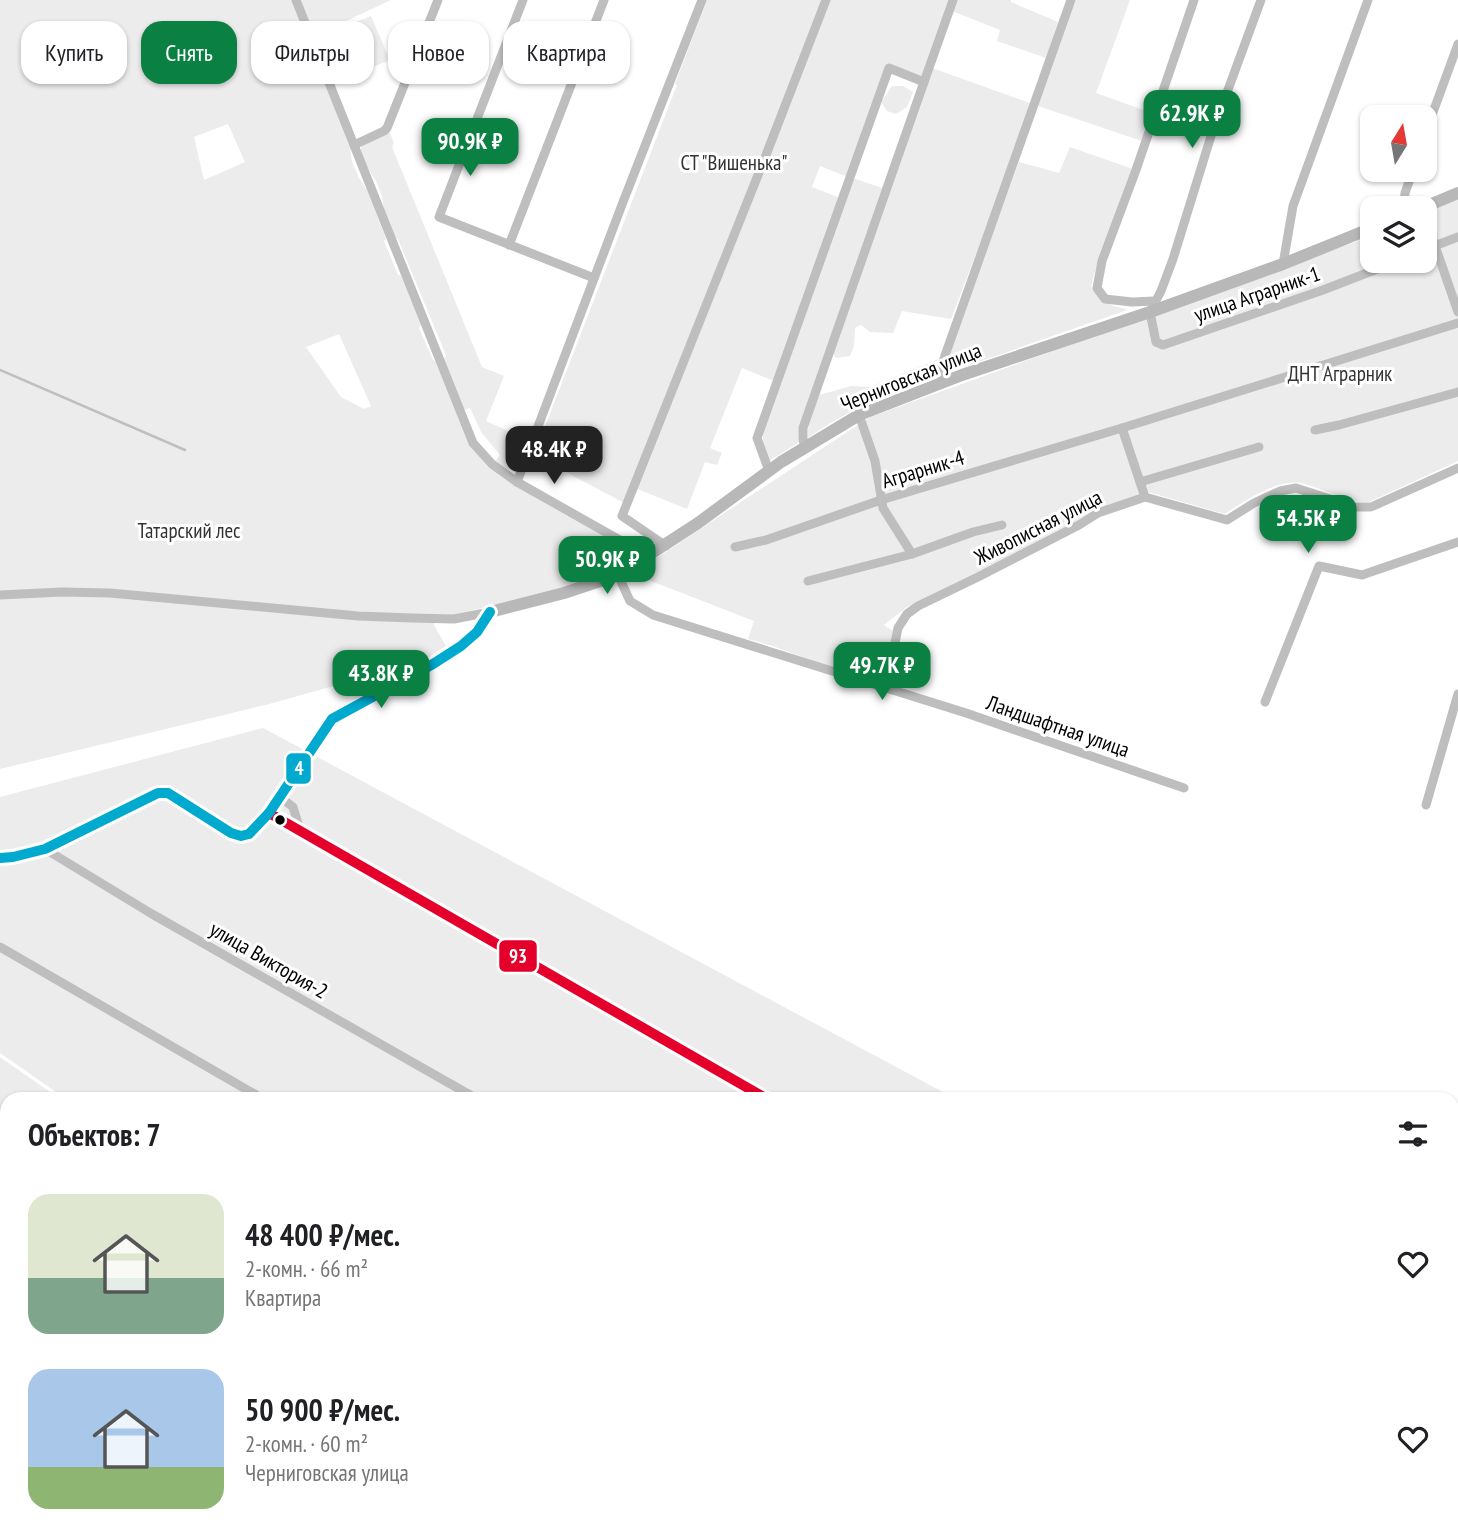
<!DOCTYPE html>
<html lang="ru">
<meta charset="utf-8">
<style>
:root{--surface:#fff;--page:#f2f2f2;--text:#202124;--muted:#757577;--accent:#0b8043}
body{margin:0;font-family:"PT Sans Narrow",sans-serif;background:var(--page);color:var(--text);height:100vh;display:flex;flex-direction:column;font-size:26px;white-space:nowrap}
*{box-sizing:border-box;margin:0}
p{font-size:23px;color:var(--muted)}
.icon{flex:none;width:38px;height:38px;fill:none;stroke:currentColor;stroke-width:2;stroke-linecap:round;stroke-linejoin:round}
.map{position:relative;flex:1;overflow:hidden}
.side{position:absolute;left:0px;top:1092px;width:1460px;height:448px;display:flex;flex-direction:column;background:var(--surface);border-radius:21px 21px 0 0;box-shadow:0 2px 5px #0004}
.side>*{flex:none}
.top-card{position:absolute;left:21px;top:21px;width:700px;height:63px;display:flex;gap:14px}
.needle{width:46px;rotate:11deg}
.controls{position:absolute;left:1360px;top:105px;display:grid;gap:14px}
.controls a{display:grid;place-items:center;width:77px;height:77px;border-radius:14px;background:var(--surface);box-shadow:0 2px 5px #0004;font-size:35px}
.price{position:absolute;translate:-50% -60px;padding:0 16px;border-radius:14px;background:var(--accent);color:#fff;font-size:23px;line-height:46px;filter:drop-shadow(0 2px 4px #0008)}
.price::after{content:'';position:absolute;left:50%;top:42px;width:21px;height:16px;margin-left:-10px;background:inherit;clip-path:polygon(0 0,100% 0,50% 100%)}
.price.current{background:#222;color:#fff}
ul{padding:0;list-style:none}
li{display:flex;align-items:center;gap:21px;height:175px;padding:0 28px}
li span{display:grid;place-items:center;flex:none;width:196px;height:140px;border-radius:21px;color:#555}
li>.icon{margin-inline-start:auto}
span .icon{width:84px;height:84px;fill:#fffc;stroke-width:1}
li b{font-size:30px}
h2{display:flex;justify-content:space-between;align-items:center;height:84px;padding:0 28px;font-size:30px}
.chip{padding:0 24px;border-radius:21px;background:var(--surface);box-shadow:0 2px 5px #0004;font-size:24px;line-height:63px}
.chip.current{background:var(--accent);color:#fff}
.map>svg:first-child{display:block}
.green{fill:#ececec;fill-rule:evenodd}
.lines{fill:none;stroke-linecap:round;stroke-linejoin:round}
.stream{stroke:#bfbfbf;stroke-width:2.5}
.street{stroke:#bebebe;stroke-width:9}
.secondary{stroke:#b8b8b8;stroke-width:12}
.bus-1-casing{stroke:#fff;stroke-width:16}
.bus-2-casing{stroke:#fff;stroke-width:16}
.bus-1{stroke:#e4002b;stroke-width:10}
.bus-2{stroke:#00a9ce;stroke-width:10}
.bus-dot{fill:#000;stroke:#fff;stroke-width:2.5}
.labels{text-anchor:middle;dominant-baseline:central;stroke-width:6;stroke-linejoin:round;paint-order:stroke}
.park-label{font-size:21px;fill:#333;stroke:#fff}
.street-label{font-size:21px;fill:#000;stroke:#fff}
.line-badge{stroke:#fff;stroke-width:2.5}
.badge-label{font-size:19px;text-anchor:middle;font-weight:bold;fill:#fff}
</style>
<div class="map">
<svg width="1458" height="1540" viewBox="0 0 1458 1540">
<rect width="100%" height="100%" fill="#fff"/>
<g class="green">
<path d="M0,0H391L344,22L345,26L371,16L390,60L363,71L324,81L350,148L352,162L359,178L368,192L386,239L384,241L398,275L402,276L421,324L419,328L433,360L437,362L465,436L489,466L501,476L632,552L634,556L633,560L626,565L561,589L453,615H434V625L446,646L427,660L269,704L0,769ZM228,124L245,162L204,180L194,137ZM339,334L371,406L364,409L341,397L306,347Z"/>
<polygon points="707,0 948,0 921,77 889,66 848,177 820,166 812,187 840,198 774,381 742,368 710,448 722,453 717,465 705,462 687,509 630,486 624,503 534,455 677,85 675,84"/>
<polygon points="956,0 1011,0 1011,2 1058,22 1046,58 997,41 1000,30 952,11"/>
<polygon points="1076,0 1130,0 1096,93 1152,113 1142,141 1038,106"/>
<polygon points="932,68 1030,103 992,212 951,319 902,311 893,333 870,332 861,325 855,328 854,346 850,356 836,358 833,354"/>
<polygon points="892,86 903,86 913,92 907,107 896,114 887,111 881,102"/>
<polygon points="389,131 394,143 392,147 482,367 504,376 486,421 517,435 522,443 526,445 520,463 512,470 504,469 496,460 500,455 481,432 470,408 464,410 444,359 446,356 445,353 398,239 393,237 384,212 382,196 376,181 367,167 360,151 362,146"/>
<path d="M1070,147L1133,169L1097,264L1091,286C1102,303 1106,304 1125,309L1127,310L947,373L945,364L947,355L1019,162L1059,173Z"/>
<path d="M853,178L882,188L799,428L798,443L769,461C763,448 762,439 764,424Z"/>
<path d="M1458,199V461L1369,502C1344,503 1325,488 1300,483C1276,479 1244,501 1225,514L1148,492L1087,516L1008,560L907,607L884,625L893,631L889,650L878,679L868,681L770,645L748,639L754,621L633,574L694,533L870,417L1372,236V261H1424L1425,213Z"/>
<path d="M941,358L935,376C892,393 846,410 808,438C807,422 813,410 819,395L851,386L870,387Z"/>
<polygon points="263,728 956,1099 66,1099 0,1053 0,797"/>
<polygon points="0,1057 60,1099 7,1099 7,1533 689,1533 699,1540 0,1540"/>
<polygon points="1453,1371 1458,1375 1458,1540 706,1540 695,1533 1452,1533"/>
</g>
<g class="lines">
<polyline class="stream" points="0,370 185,450"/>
<g class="street">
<polyline points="296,0 473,443 492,464 517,482 648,556"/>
<polyline points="523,0 439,217 594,278"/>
<polyline points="1261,0 1211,136 1173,259 1161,291 1150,312 1156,342 1163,345 1323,290 1398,261"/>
<polyline points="1424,137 1458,44"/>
<polyline points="354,145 384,131 387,128 438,0"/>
<polyline points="1404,208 1405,193 1413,170"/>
<polyline points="1424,214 1458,312"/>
<polyline points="509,245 604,0"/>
<polyline points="1424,250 1458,237"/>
<polyline points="1283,264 1293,206 1368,0"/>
<polyline points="1155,301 1132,302 1105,299 1097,288 1102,261 1136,170 1194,0"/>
<polyline points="942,383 941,374 942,364 1071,0"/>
<polyline points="859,415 875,461 883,508 912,554"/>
<polyline points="1315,430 1339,425 1458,392"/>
<polyline points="805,447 803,440 803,428 924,82"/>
<polyline points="769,471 757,438 889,68 924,82 953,0"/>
<polyline points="517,482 623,202 702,0"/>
<polyline points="1140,482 1259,447"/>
<polyline points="1145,497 1122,428 1458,323"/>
<polyline points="666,546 622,516 766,155 826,0"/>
<polyline points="735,547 766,540 881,500 1122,428"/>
<polyline points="618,575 630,601 653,615 966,713 1184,788"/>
<polyline points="808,581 912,554 973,532 1002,525"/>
<polyline points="0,595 62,592 110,593 358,616 412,618 454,619 490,612"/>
<polyline points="881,686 895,643 898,628 907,614 918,606 978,577 1079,525 1098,513 1145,497 1227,520 1254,503 1280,491 1296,488 1355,507 1371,507 1458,468"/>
<polyline points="1265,702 1319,566 1362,575 1458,542"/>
<polyline points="280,797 293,807 300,830"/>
<polyline points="1426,805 1458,694"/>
<polyline points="269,813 767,1099"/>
<polyline points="45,849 152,914 477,1099"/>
<polyline points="0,858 13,857 45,849 158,793 168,793 231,833 241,836 249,834 269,813 332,719 433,664 461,646 477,632 490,612"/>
<polyline points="0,947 263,1099"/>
<polyline points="1452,1508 1458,1511"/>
<polyline points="1008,1533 1017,1538 1031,1537 1033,1533"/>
</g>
<g class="secondary">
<polyline points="1422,208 1458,193"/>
<polyline points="490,612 564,593 618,575 698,523 781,462 859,415 962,375 1150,312 1283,264 1372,228"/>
</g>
<g class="bus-1-casing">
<polyline id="bus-1" points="269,813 767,1099"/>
</g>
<g class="bus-2-casing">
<polyline id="bus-2" points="0,858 13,857 45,849 158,793 168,793 231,833 241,836 249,834 269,813 332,719 433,664 461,646 477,632 490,612"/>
</g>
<use href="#bus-1" class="bus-1"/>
<use href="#bus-2" class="bus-2"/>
</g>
<circle class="bus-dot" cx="280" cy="820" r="6"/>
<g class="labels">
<g class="park-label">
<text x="734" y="162">СТ "Вишенька"</text>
<text x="1340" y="373">ДНТ Аграрник</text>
<text x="189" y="530">Татарский лес</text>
</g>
<g class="street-label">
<text transform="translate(1257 294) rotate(-19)">улица Аграрник-1</text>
<text transform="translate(911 377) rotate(-22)">Черниговская улица</text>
<text transform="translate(923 469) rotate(-17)">Аграрник-4</text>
<text transform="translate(1038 527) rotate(-27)">Живописная улица</text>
<text transform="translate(1058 726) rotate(19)">Ландшафтная улица</text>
<text transform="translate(269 960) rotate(30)">улица Виктория-2</text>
</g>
</g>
<g class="line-badge">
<rect x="285" y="752" width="27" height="33" rx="7" fill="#00a9ce"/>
<rect x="498" y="939" width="40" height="34" rx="7" fill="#e4002b"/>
</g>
<g class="badge-label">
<text x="299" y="775">4</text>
<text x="518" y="963">93</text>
</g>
</svg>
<div class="controls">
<a><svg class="needle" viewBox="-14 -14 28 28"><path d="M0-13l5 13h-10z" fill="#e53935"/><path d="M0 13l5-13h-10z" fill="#757577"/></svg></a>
<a><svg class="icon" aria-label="layers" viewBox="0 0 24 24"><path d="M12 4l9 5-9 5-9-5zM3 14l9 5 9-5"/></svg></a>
</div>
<b class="price" style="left:1192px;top:150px">62.9K ₽</b>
<b class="price" style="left:470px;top:178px">90.9K ₽</b>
<b class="price current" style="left:554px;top:486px">48.4K ₽</b>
<b class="price" style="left:1308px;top:555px">54.5K ₽</b>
<b class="price" style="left:607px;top:596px">50.9K ₽</b>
<b class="price" style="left:882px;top:702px">49.7K ₽</b>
<b class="price" style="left:381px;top:710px">43.8K ₽</b>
<div class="top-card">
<a class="chip">Купить</a>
<a class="chip current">Снять</a>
<a class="chip">Фильтры</a>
<a class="chip">Новое</a>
<a class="chip">Квартира</a>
</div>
<section class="side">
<h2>Объектов: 7<svg class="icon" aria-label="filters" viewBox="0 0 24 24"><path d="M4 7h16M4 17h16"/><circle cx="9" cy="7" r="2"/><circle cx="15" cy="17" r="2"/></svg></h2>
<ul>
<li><span style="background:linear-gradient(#dfe7d0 60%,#7fa58c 0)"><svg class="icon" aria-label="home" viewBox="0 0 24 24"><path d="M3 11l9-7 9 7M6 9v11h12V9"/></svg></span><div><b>48 400 ₽/мес.</b><p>2-комн. · 66 m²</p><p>Квартира</p></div><svg class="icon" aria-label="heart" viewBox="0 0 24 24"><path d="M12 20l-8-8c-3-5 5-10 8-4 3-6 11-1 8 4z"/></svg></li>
<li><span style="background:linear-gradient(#a9c7e8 70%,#8fb573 0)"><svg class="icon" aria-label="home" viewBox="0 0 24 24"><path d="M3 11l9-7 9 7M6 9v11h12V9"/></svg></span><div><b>50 900 ₽/мес.</b><p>2-комн. · 60 m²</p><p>Черниговская улица</p></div><svg class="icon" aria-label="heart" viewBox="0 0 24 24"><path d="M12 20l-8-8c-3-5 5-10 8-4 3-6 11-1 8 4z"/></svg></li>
</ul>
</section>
</div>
